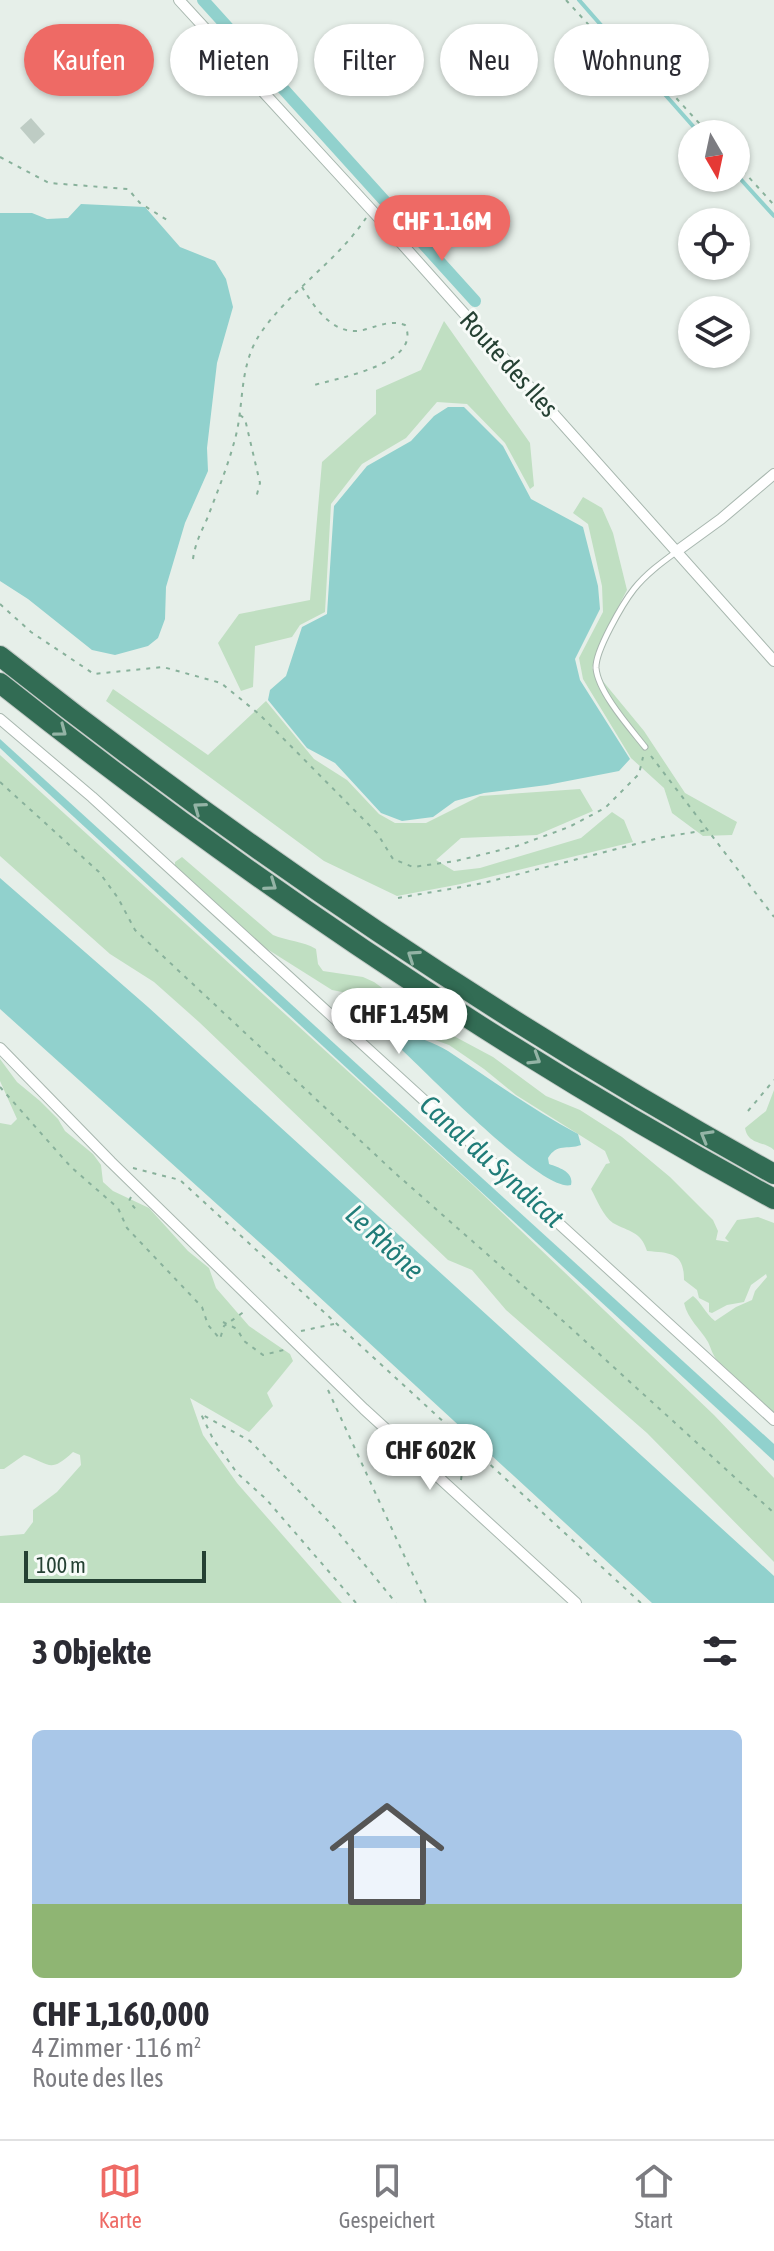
<!DOCTYPE html>
<html lang="de">
<meta charset="utf-8">
<style>
:root{--surface:#fff;--page:#f2f2f3;--text:#2b2b33;--muted:#7c7c81;--line:#e1e1e2;--accent:#ee6a65}
body{margin:0;font-family:"Asap Condensed",sans-serif;background:var(--page);color:var(--text);height:100vh;display:flex;flex-direction:column;font-size:30px;white-space:nowrap}
*{box-sizing:border-box;margin:0}
p{font-size:26px;color:var(--muted)}
.icon{flex:none;width:44px;height:44px;fill:none;stroke:currentColor;stroke-width:2;stroke-linecap:round;stroke-linejoin:round}
.map{position:relative;height:1603px;overflow:hidden}
.panel{display:flex;flex-direction:column;background:var(--surface);flex:1}
.panel>*{flex:none}
.banner{position:absolute;left:24px;top:24px;width:726px;height:72px;display:flex;gap:16px}
.needle{width:52px;rotate:171deg}
.fabs{position:absolute;left:678px;top:120px;display:grid;gap:16px}
.fabs a{display:grid;place-items:center;width:72px;height:72px;border-radius:50%;background:var(--surface);box-shadow:0 2px 6px #0004;font-size:40px}
.scale{position:absolute;left:24px;bottom:20px;width:182px;box-sizing:border-box;padding-left:8px;border:4px solid #254133;border-top:0;font-size:22px;line-height:28px;white-space:nowrap;color:#254133;-webkit-text-stroke:6px #f7fbf8;paint-order:stroke}
.price{position:absolute;translate:-50% -68px;padding:0 18px;border-radius:28px;background:#fff;color:#222;font-size:26px;line-height:52px;filter:drop-shadow(0 2px 4px #0008)}
.price::after{content:'';position:absolute;left:50%;top:48px;width:24px;height:18px;margin-left:-12px;background:inherit;clip-path:polygon(0 0,100% 0,50% 100%)}
.price.current{background:var(--accent);color:#fff}
ul{padding:0;list-style:none}
li{display:grid;align-content:center;gap:16px;height:424px;padding:0 32px}
li span{display:grid;place-items:center;height:248px;border-radius:12px;color:#555}
li>.icon{margin-inline-start:auto}
span .icon{width:144px;height:144px;fill:#fffc;stroke-width:1}
li b{font-size:34px}
h2{display:flex;justify-content:space-between;align-items:center;height:96px;padding:0 32px;font-size:34px}
.chip{padding:0 28px;border-radius:36px;background:var(--surface);box-shadow:0 2px 6px #0004;font-size:28px;line-height:72px}
.chip.current{background:var(--accent);color:#fff}
.dock{display:flex;justify-content:space-around;align-items:center;height:112px;border-top:2px solid var(--line);background:var(--surface);font-size:22px;color:var(--muted)}
.dock a{display:grid;justify-items:center;gap:4px}
.dock .current{color:var(--accent)}
.map>svg:first-child{display:block}
.green{fill:#c0dfc2}
.water{fill:#91d1cd}
.lines{fill:none;stroke-linecap:round;stroke-linejoin:round}
.stream{stroke:#91d1cd;stroke-width:4}
.canal{stroke:#91d1cd;stroke-width:12}
.building{fill:#beccc4}
.lane-casing{stroke:#a8b7af;stroke-width:7}
.street-casing{stroke:#a8b7af;stroke-width:12}
.highway-casing{stroke:#c2cac6;stroke-width:22}
.path{stroke:#88b19b;stroke-width:2;stroke-dasharray:4 6;stroke-linecap:butt}
.lane{stroke:#fff;stroke-width:5}
.street{stroke:#fff;stroke-width:10}
.highway{stroke:#326c54;stroke-width:20}
.oneway{stroke:#94b4a6}
.labels{text-anchor:middle;dominant-baseline:central;stroke-width:6;stroke-linejoin:round;paint-order:stroke}
.street-label{font-size:26px;fill:#254133;stroke:#f7fbf8}
.water-label{font-size:28px;font-style:italic;fill:#207c78;stroke:#f7fbf8}
</style>
<div class="map">
<svg width="774" height="1603" viewBox="0 0 774 1603">
<rect width="100%" height="100%" fill="#e6efe9"/>
<g class="green">
<polygon points="444,321 530,443 534,486 530,489 505,443 467,404 437,402 406,438 362,464 331,504 325,612 300,625 292,637 255,646 253,687 241,691 218,643 239,614 310,600 322,462 376,414 376,390 421,370"/>
<polygon points="583,497 602,508 613,533 627,590 607,628 592,668 644,731 685,793 737,822 732,835 703,836 672,813 664,788 631,758 583,679 579,658 603,612 602,586 588,524 573,513"/>
<polygon points="113,689 208,755 266,701 314,759 347,780 379,814 395,823 426,823 480,796 580,789 593,811 537,835 461,838 436,860 454,871 480,868 581,838 612,812 624,820 633,842 461,884 397,896 324,861 106,701"/>
<polygon points="0,755 473,1185 714,1415 774,1478 774,1562 647,1433 506,1310 472,1270 448,1260 199,1022 154,982 110,954 0,856"/>
<path d="M182,857L273,935C287,941 303,941 316,949L318,964L323,971L363,977L374,982L435,1026L493,1057L546,1096L580,1110L622,1137L670,1177L713,1220L718,1231L716,1240L729,1242L725,1238L737,1220L758,1217L774,1223V1413L717,1360C712,1354 711,1348 708,1342C700,1328 688,1320 684,1303L693,1296C702,1303 705,1313 715,1321L736,1307L752,1300L755,1291L767,1277L766,1274L751,1285L744,1302L727,1305L712,1313L709,1312V1303L699,1298L697,1290L684,1280C684,1253 672,1253 647,1251C641,1231 629,1232 613,1223C603,1216 597,1200 591,1189L606,1164L610,1163L605,1151L516,1095L484,1069L449,1045L410,1031L384,1006L367,997L332,990L267,949L229,918L175,866V862Z"/>
<path d="M0,1059L17,1082L40,1101L58,1119L65,1131L93,1154L101,1165L103,1182L113,1191L149,1208L188,1251L209,1268L216,1288L249,1326L290,1354L293,1361L267,1393L273,1406L249,1432L190,1398L203,1435L237,1483L342,1603H0V1536L24,1534L33,1522V1510L57,1492L81,1465L80,1455L73,1452C49,1474 51,1464 24,1455L4,1469H0V1123L11,1125L17,1119L0,1081Z"/>
<path d="M774,1090V1150C764,1141 748,1145 745,1128L766,1111Z"/>
</g>
<g class="water">
<polygon points="81,204 145,207 180,247 215,261 226,279 233,307 217,363 207,448 208,471 185,523 166,587 165,619 158,638 148,646 115,655 92,650 28,599 0,581 0,213 32,213 47,219 68,218"/>
<polygon points="448,407 464,407 503,446 531,499 583,527 598,586 600,609 575,659 580,680 630,759 619,771 547,785 484,793 455,801 433,817 402,821 381,813 335,763 307,748 268,700 270,690 286,676 302,627 327,614 334,506 367,466 411,441 434,416"/>
<polygon points="0,739 774,1444 774,1461 37,783 0,748"/>
<polygon points="0,878 148,1007 774,1576 774,1603 652,1603 278,1259 0,1009"/>
<path d="M366,998C380,1007 390,1019 404,1029C418,1039 434,1042 448,1051C491,1080 532,1109 578,1134L581,1145C567,1150 557,1143 548,1158L549,1164C560,1168 574,1172 571,1185C539,1195 395,1038 362,1013L358,1000Z"/>
</g>
<g class="lines">
<g class="stream">
<polyline points="579,0 636,65"/>
<polyline points="661,90 700,134"/>
<polyline points="736,174 774,216"/>
</g>
<polyline class="canal" points="203,0 475,301"/>
</g>
<polygon class="building" points="31,118 45,134 34,144 20,128"/>
<g class="lines">
<g class="lane-casing">
<path id="lane" d="M645,747C630,728 598,692 596,668C595,651 623,603 634,589C646,574 661,563 676,552"/>
</g>
<g class="street-casing">
<g id="street">
<polyline points="179,0 378,217 774,661"/>
<polyline points="677,551 721,519 774,474"/>
<polyline points="0,719 92,797 774,1420"/>
<polyline points="0,1048 111,1162 364,1409 576,1603"/>
</g>
</g>
<g class="highway-casing">
<g id="highway">
<path d="M0,656C244,849 502,1023 774,1174"/>
<path d="M0,683C243,876 502,1051 774,1199"/>
</g>
</g>
<g class="path">
<polyline points="566,0 631,71 667,88 709,134"/>
<polyline points="0,157 49,183 128,189 140,203 167,220"/>
<polyline points="736,163 774,205"/>
<path d="M302,287C316,310 336,339 367,329C381,325 391,320 405,325C423,363 339,378 314,385"/>
<polyline points="240,415 245,419 260,483 256,498"/>
<path d="M193,559C195,544 201,532 207,519C218,490 230,461 237,431C244,396 240,362 262,331C292,289 337,261 366,218"/>
<polyline points="0,604 31,632 94,674 163,667 221,683 259,714 377,833 393,859 413,867 456,861 517,846 569,827 605,808 639,774 643,757"/>
<polyline points="651,756 774,917"/>
<polyline points="0,782 99,872 118,898 135,930 395,1173 563,1321 774,1513"/>
<polyline points="398,898 484,883 663,837 708,830"/>
<polyline points="0,1087 71,1167 118,1208 127,1228 202,1307 208,1325 220,1339 224,1326 245,1311"/>
<polyline points="748,1111 774,1080"/>
<polyline points="133,1168 180,1180 641,1603"/>
<polyline points="131,1197 129,1201 138,1212"/>
<polyline points="223,1322 237,1329 244,1341 263,1355 288,1349"/>
<polyline points="301,1331 334,1324"/>
<polyline points="328,1390 426,1603"/>
<polyline points="461,1480 466,1443"/>
<polyline points="356,1603 266,1499 237,1473 213,1439 201,1414 250,1441 333,1526 396,1603"/>
</g>
<use href="#lane" class="lane"/>
<use href="#street" class="street"/>
<use href="#highway" class="highway"/>
</g>
<defs><path id="oneway-chevron" d="M-2-3.5L2.5 0L-2 3.5" fill="none" stroke-width="1.6" stroke-linecap="round" stroke-linejoin="round" transform="scale(2)"/></defs>
<g class="oneway">
<use href="#oneway-chevron" transform="translate(61 731) rotate(37)"/>
<use href="#oneway-chevron" transform="translate(199 808) rotate(-144)"/>
<use href="#oneway-chevron" transform="translate(271 885) rotate(35)"/>
<use href="#oneway-chevron" transform="translate(413 956) rotate(-146)"/>
<use href="#oneway-chevron" transform="translate(535 1059) rotate(32)"/>
<use href="#oneway-chevron" transform="translate(706 1136) rotate(-150)"/>
</g>
<g class="labels">
<g class="street-label">
<text transform="translate(509 364) rotate(48)">Route des Iles</text>
</g>
<g class="water-label">
<text transform="translate(492 1161) rotate(42)">Canal du Syndicat</text>
<text transform="translate(385 1242) rotate(43)">Le Rhône</text>
</g>
</g>
</svg>
<div class="fabs">
<a><svg class="needle" viewBox="-14 -14 28 28"><path d="M0-13l5 13h-10z" fill="#e53935"/><path d="M0 13l5-13h-10z" fill="#7c7c81"/></svg></a>
<a><svg class="icon" aria-label="locate" viewBox="0 0 24 24"><circle cx="12" cy="12" r="6"/><path d="M12 2v4M12 18v4M2 12h4M18 12h4"/></svg></a>
<a><svg class="icon" aria-label="layers" viewBox="0 0 24 24"><path d="M12 4l9 5-9 5-9-5zM3 14l9 5 9-5"/></svg></a>
</div>
<div class="scale">100 m</div>
<b class="price current" style="left:442px;top:263px">CHF 1.16M</b>
<b class="price" style="left:399px;top:1056px">CHF 1.45M</b>
<b class="price" style="left:430px;top:1492px">CHF 602K</b>
<div class="banner">
<a class="chip current">Kaufen</a>
<a class="chip">Mieten</a>
<a class="chip">Filter</a>
<a class="chip">Neu</a>
<a class="chip">Wohnung</a>
</div>
</div>
<section class="panel">
<h2>3 Objekte<svg class="icon" aria-label="filters" viewBox="0 0 24 24"><path d="M4 7h16M4 17h16"/><circle cx="9" cy="7" r="2"/><circle cx="15" cy="17" r="2"/></svg></h2>
<ul>
<li><span style="background:linear-gradient(#a9c7e8 70%,#8fb573 0)"><svg class="icon" aria-label="home" viewBox="0 0 24 24"><path d="M3 11l9-7 9 7M6 9v11h12V9"/></svg></span><div><b>CHF 1,160,000</b><p>4 Zimmer · 116 m²</p><p>Route des Iles</p></div></li>
</ul>
</section>
<nav class="dock">
<a class="current"><svg class="icon" aria-label="map" viewBox="0 0 24 24"><path d="M3 6l6-2 6 2 6-2v14l-6 2-6-2-6 2zM9 4v14M15 6v14"/></svg>Karte</a>
<a><svg class="icon" aria-label="saved" viewBox="0 0 24 24"><path d="M7 4h10v16l-5-4-5 4z"/></svg>Gespeichert</a>
<a><svg class="icon" aria-label="home" viewBox="0 0 24 24"><path d="M3 11l9-7 9 7M6 9v11h12V9"/></svg>Start</a>
</nav>
